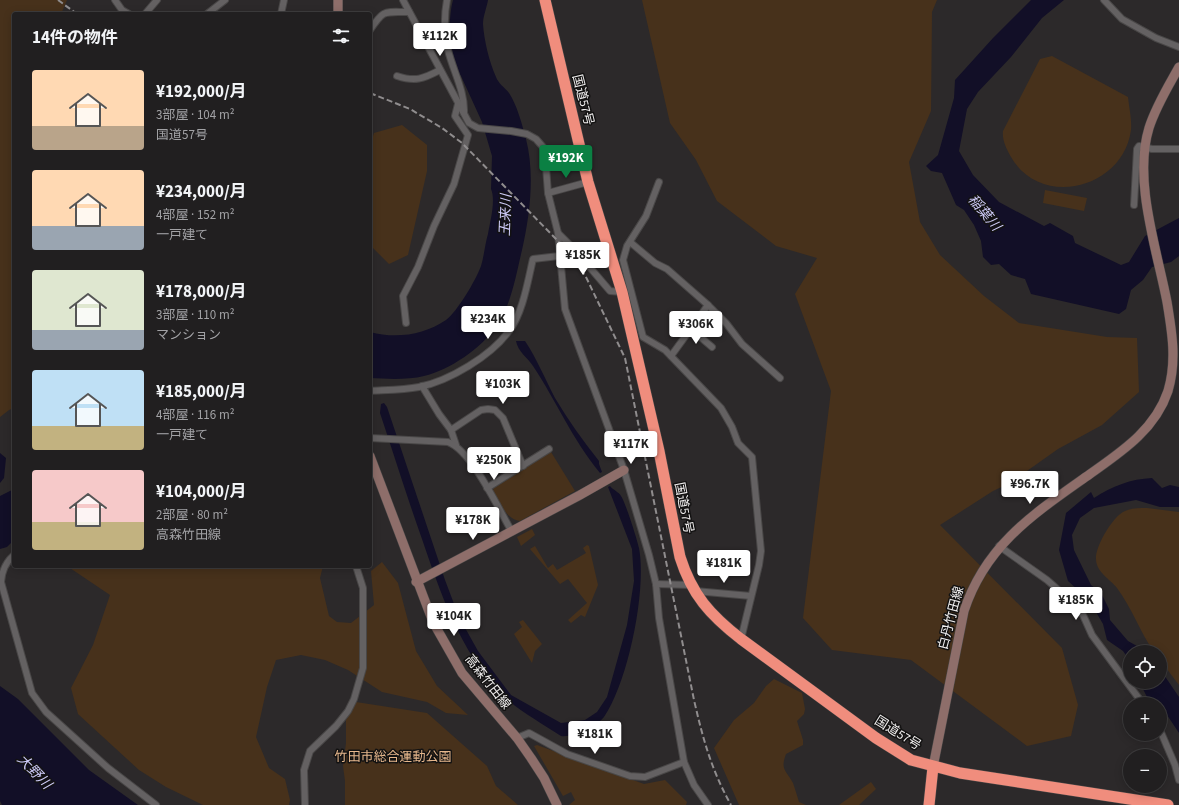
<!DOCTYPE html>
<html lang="ja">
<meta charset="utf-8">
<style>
:root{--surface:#211f20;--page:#2d2c2d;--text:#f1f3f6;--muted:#a2a2a5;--line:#3e3d3e;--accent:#0b8043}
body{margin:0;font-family:"Source Sans 3","Noto Sans JP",sans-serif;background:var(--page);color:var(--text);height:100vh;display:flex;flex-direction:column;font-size:15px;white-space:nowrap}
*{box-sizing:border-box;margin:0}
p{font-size:13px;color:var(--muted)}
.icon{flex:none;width:22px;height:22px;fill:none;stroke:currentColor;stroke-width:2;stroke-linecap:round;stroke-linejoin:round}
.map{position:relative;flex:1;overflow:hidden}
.sheet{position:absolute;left:12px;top:12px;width:360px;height:556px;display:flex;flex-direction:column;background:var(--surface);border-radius:4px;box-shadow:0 2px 10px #0003,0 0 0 1px var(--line)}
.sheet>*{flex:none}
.buttons{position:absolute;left:1123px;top:645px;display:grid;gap:8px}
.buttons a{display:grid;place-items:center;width:44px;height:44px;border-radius:50%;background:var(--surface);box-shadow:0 2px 10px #0003,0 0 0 1px var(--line);font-size:20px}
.price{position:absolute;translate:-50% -34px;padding:0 9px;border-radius:4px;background:#fff;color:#222;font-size:13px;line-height:26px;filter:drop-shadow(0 1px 2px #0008)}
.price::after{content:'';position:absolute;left:50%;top:24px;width:12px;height:9px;margin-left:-6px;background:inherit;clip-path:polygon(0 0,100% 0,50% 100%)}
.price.active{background:var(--accent);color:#fff}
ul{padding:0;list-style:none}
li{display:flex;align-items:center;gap:12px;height:100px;padding:0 20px}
li span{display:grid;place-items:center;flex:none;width:112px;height:80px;border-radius:4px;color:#555}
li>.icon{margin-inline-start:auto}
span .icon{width:48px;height:48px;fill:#fffc;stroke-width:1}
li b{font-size:17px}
h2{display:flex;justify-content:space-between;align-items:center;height:48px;padding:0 20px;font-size:17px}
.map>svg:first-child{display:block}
.green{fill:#47311b}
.water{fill:#120f27}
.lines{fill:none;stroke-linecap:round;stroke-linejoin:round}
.street-casing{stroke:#494747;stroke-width:8}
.secondary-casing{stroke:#494747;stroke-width:10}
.highway-casing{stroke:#494747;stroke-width:12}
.street{stroke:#646162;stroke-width:6}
.secondary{stroke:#8e6e6a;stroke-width:9}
.highway{stroke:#f08d7d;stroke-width:11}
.rail{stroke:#908d8e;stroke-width:2;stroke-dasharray:6 3;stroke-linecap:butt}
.labels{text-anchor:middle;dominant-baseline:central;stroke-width:3;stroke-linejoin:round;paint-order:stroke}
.street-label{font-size:13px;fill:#f1efef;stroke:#131212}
.park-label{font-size:13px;fill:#e6b78c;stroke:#131212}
.water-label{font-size:14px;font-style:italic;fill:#cecbf9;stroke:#131212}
</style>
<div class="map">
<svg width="1179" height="805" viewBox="0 0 1179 805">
<rect width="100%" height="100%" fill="#2c292a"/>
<g class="green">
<polygon points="0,0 67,0 61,14 14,14 14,408 9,410 0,417"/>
<polygon points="642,0 937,0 932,12 931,111 909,162 920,222 940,255 984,296 1019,323 1107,337 1137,338 1139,392 1102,425 1058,449 1010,483 993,491 940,525 1062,648 1078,705 1071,736 1027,746 911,660 832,650 803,618 831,391 795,294 817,258 776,246 717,201 696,160 670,123"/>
<path d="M1052,56L1128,97C1129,107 1132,120 1131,130C1123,189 1041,209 1011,157C1006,148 1002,140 1003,131L1040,59Z"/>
<polygon points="402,125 427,145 427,171 408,255 389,264 370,245 370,147 374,133"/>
<polygon points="1045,190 1087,198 1084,211 1043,203"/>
<path d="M551,452L575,491L520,521C506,520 499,501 493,490L494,488Z"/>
<path d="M1147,508L1179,512V685L1160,660V652H1154C1140,632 1132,608 1117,588C1110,579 1096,572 1096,559C1095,547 1112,518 1123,512C1130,508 1139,508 1147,508Z"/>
<polygon points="532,529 535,535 521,546 517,537"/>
<polygon points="587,545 589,546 598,585 585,617 581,615 571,623 568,620 587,603 568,579 560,584 530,549 535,546 548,568 553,564 557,570 586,553 583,548"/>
<polygon points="382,562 398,583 416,651 437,686 468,715 446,713 427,702 382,692 348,670 325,660 301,655 276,660 267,687 256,737 269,768 285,779 290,800 289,805 203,805 166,787 139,770 78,714 71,688 93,645 110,595 67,566 323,566 320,578 329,616 337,622 351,623 374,605 371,571"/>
<polygon points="523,620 542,644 535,651 532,663 514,634 522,627 519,622"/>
<path d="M774,679L802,693L805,709L804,714L797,721L803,740V745L786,754C780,770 786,770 793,783C795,789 797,795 799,802L806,805H739L714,748L734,720L754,703L766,686Z"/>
<polygon points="356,702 427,713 487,766 496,786 518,805 345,805 345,781 343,766 346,743 346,720"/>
<polygon points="537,745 644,784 665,780 687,802 686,805 569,805 575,800 571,792 563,796 534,746"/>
<polygon points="871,782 876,789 859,805 839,805"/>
</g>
<g class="water">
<path d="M453,0H488C487,7 483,16 483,24C484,40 489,61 496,77C498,83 505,88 509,93C517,105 522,124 526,139C535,174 530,215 522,250C516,275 511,306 496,327C481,348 450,370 424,376C408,380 387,379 370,378V332C396,339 424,335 446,320C457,312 476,280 481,266C484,256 485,244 488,234C490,222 496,200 491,189L492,156L482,122L461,76C447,63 448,18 453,0Z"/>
<polygon points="1031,0 1064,0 1042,18 1011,57 978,92 967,109 959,151 973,175 999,202 1044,226 1050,223 1073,236 1075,243 1121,265 1129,262 1145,236 1179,218 1179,256 1171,262 1152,267 1143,280 1131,290 1126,309 1119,314 1031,294 1025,279 1011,275 999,264 991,265 983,257 981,241 974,225 964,210 956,205 942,173 931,171 926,166 938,155 954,98 955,80 993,38"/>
<path d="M516,341H525C537,359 545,379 555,398C568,420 583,441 599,461V464L602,472L600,473C572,439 557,402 533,366C527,357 518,352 516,341Z"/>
<path d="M384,403L387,407L445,580L459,617L478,651L511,695L561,723L585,720L597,712L607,697L627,625L634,581L632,549L608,487L610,486C613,490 619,492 621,496C626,504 637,539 639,548C647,590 628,682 604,717C597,726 572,738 561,736C540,722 517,710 499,692C460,650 440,592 422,539C407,497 394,455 380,413L381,404Z"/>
<polygon points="0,453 6,458 4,478 0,483"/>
<path d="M1152,478L1162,488L1170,485L1179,487V507H1160L1136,500L1094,508L1080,518L1072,535L1074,550L1091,585L1101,593L1109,609L1110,620L1128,641L1137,646L1142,652H1130V661L1123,651L1107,640L1103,624L1089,600L1068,581L1059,550L1066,513L1091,492L1094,498C1112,486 1131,479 1152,478Z"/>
<polygon points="14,489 14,540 7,547 0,549 0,496"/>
<polygon points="1160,669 1179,697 1179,733 1167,715 1160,710 1160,704 1150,703 1143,689 1141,682 1160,682"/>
<polygon points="0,686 18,699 89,770 138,805 2,805 0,801"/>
</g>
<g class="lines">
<g class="street-casing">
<g id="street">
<polyline points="115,0 122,10 129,14"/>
<polyline points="403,0 469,123 478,128 511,131 527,134 536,139 543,147 545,154 548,193 558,233 565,309 624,470 649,555 656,584 659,618 684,762 694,785 708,805"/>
<path d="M447,0C444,15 444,35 448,50C453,71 465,91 464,113"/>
<polyline points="1104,0 1122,19 1156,38 1179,47"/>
<polyline points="145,14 157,0"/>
<polyline points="207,14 225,0"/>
<polyline points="281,14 284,0"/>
<path d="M370,30C384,9 384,12 409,12"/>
<path d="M397,76C415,82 423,79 440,70"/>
<polyline points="659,182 646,216 627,246 623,260 643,337 665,350 721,408 732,427 738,443 752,457 761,551 759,565 741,639"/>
<polyline points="548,193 588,182"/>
<polyline points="1134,205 1137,149 1139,146 1152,149 1179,149"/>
<polyline points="558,233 575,250 610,291 622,292"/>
<polyline points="630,242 655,263 667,269 708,305 726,323 742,344 780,378"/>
<polyline points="406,323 403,296 418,267 434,226 454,184 468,135 455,116 458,104"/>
<polyline points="691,329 712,347"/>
<polyline points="695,332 707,329"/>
<polyline points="671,356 708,305"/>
<polyline points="422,386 439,414 451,430 456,445"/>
<path d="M370,391C386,390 403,390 419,387C449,381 491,356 509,331C523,313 528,280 533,259L559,256"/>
<polyline points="451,430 481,410 488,409 495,410 503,418 523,466"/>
<path d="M370,438L448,442C472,451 498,508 512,532"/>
<polyline points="487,488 549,449"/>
<polyline points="999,546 1047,580 1072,602 1083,615 1092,635 1143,704"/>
<path d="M14,555C5,563 2,571 1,582L32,693L46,712L108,768L156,805"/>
<polyline points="656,584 691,585"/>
<polyline points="695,591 751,596"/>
<polyline points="1160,730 1175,765 1179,780"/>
<polyline points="517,738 529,733 567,754 630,776 645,777 684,762"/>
<polyline points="305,805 304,770 310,751 336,726 348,711 354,699 363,668 363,588 356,566"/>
</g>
</g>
<g class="secondary-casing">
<g id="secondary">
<polyline points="338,0 338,14"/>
<polyline points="370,456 433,622 462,673 517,738 531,758 544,778 557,805"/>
<polyline points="416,582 580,495 624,470"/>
<path d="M933,767L964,611C986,544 1035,513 1090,474C1121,452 1155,430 1168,391C1177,361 1172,332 1167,302C1157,250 1133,180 1149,128C1156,106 1168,87 1179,67"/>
</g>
</g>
<g class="highway-casing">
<g id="highway">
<path d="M545,0L588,182L622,292L659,451L680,557C692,595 710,615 741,639L876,738L911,760L960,773L1168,805"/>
<polyline points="929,805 933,767"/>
</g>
</g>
<use href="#street" class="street"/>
<use href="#secondary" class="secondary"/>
<use href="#highway" class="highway"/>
<g class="rail">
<polyline points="58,0 77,14"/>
<path d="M370,93L410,109L442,128L462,143L558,241L585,275L625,358L694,700C703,739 711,769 731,805"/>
</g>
</g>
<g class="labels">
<g class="street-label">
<text transform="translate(583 100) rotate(76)">国道57号</text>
<text transform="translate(684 508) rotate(79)">国道57号</text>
<text transform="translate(951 618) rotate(-75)">白丹竹田線</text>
<text transform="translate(488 682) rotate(52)">高森竹田線</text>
<text transform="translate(898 733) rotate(32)">国道57号</text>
</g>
<g class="park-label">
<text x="393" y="757">竹田市総合運動公園</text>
</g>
<g class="water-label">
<text transform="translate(984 213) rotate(50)">稲葉川</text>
<text transform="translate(506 215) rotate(-88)">玉来川</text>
<text transform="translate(34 772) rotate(46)">大野川</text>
</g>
</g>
</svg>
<div class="buttons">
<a><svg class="icon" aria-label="locate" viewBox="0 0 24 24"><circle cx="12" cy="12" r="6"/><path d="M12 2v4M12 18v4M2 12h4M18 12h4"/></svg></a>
<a>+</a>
<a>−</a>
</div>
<b class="price" style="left:440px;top:57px">¥112K</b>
<b class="price active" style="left:566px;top:179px">¥192K</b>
<b class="price" style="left:583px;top:276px">¥185K</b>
<b class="price" style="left:488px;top:340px">¥234K</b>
<b class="price" style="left:696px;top:345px">¥306K</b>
<b class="price" style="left:503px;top:405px">¥103K</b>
<b class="price" style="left:631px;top:465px">¥117K</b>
<b class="price" style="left:494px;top:481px">¥250K</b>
<b class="price" style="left:1030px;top:505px">¥96.7K</b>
<b class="price" style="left:473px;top:541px">¥178K</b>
<b class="price" style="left:724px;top:584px">¥181K</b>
<b class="price" style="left:1076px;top:621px">¥185K</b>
<b class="price" style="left:454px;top:637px">¥104K</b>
<b class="price" style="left:595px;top:755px">¥181K</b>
<section class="sheet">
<h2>14件の物件<svg class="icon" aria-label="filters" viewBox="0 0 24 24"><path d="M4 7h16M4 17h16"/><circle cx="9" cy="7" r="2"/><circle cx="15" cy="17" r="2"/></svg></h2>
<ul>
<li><span style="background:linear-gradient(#ffd9b3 70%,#b9a48a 0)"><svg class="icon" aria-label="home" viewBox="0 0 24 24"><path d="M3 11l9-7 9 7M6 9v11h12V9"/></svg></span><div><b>¥192,000/月</b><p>3部屋 · 104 m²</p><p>国道57号</p></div></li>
<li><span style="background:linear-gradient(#ffd9b3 70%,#9aa5b1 0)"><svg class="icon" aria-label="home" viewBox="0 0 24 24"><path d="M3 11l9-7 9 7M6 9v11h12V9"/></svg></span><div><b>¥234,000/月</b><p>4部屋 · 152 m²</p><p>一戸建て</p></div></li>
<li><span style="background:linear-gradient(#dfe7d0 75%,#9aa5b1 0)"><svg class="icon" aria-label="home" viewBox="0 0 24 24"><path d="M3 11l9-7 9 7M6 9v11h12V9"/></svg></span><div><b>¥178,000/月</b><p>3部屋 · 110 m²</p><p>マンション</p></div></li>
<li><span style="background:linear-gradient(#bfe0f5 70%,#c2b280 0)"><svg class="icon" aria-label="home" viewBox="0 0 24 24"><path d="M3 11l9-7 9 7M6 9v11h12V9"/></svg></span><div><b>¥185,000/月</b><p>4部屋 · 116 m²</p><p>一戸建て</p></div></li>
<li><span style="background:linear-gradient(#f6c9c9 65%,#c2b280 0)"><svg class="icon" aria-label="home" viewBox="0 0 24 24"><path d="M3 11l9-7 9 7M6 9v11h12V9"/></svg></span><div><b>¥104,000/月</b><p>2部屋 · 80 m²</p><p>高森竹田線</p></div></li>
</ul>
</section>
</div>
